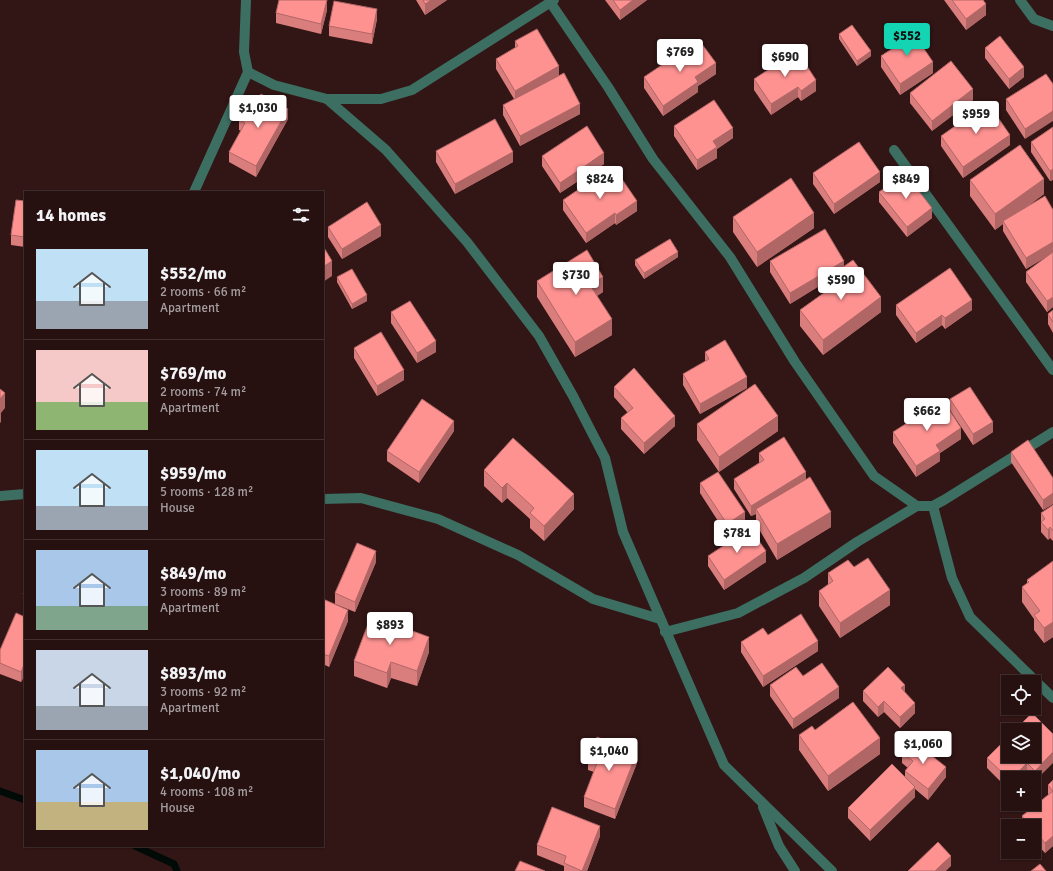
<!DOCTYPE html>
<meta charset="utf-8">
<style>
:root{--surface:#261010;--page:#321e1e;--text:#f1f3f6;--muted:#a49d9f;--line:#423030;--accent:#14d5b3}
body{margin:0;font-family:Signika,sans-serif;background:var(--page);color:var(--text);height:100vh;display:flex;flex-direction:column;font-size:15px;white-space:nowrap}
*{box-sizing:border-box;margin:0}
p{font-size:13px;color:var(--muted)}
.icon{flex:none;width:22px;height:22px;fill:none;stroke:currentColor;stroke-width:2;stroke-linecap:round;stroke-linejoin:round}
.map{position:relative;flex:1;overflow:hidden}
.details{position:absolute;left:24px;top:191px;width:300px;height:656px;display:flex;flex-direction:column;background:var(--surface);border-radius:0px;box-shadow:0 1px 3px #0004,0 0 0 1px var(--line)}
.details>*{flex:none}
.controls{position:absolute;left:1001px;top:675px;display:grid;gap:8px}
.controls a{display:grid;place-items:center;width:40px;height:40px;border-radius:0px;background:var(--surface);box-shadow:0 1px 3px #0004,0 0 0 1px var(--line);font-size:20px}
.price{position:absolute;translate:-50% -34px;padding:0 9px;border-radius:4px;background:#fff;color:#222;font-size:13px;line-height:26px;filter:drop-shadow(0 1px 2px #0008)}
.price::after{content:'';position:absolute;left:50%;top:24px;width:12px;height:9px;margin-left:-6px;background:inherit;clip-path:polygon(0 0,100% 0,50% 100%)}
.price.current{background:var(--accent);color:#111}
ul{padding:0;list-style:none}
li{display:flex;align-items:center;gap:12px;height:100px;padding:0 12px}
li+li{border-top:1px solid var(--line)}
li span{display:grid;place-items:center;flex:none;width:112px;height:80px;border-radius:0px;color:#555}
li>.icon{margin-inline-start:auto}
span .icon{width:48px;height:48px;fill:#fffc;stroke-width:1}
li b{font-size:17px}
h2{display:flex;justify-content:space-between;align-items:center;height:48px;padding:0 12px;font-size:17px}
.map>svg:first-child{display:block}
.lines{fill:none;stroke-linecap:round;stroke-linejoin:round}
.stream{stroke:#000a07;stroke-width:7}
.minor{stroke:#3c6e61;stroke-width:10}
.wall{fill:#da7e7d}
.shaded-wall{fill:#b16666}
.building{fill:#fd9291;stroke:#b16666}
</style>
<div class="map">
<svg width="1053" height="871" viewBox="0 0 1053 871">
<rect width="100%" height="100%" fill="#321515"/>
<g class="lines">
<g class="stream">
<polyline points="0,791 25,800"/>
<polyline points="135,846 174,864 177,871"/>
</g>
<g class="minor">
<polyline points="246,0 244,52 248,72 274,85 327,99 381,99 412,90 554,0"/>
<polyline points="1020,0 1034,19 1053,26"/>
<polyline points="550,2 608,87 653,159 730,257 795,362 874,476 917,506"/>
<polyline points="327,99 386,150 467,242 539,336 573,396 605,458 623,532 724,765 832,871"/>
<polyline points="894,150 1053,370"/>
<polyline points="194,192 248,72"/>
<polyline points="0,496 25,494"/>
<polyline points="323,499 361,498 438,519 518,555 593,599 660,619"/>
<polyline points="933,506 952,578 970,617 1053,698"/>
<polyline points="665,632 738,613 804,578 857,542 917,506 933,506 944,500 1053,432"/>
<polyline points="763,807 779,846 795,871"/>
</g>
</g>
<g class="wall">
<polygon points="416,0 447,0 425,15"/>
<polygon points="605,0 647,0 620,20"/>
<polygon points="944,0 983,0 986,15 966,30"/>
<polygon points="327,10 321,34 276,23 276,13"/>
<polygon points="377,19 372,44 329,36 329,26"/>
<polygon points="839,34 871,56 857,66 839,39"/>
<polygon points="897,37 933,73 900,95 881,67 881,56 897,45"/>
<polygon points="515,41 559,76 580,114 520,146 503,115 503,105 514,99 496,69 496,59 515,48"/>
<polygon points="985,48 1024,77 1009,89 985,58"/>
<polygon points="716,74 698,86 698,92 663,116 644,88 644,77"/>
<polygon points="1046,74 1025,139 1006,110 1006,99"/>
<polygon points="754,79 816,80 816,91 801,101 798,97 771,115 754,90"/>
<polygon points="910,93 973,100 932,131 910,103"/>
<polygon points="288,119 256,177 229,162 229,152 241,131 239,130 239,120"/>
<polygon points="674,126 733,138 717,149 717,158 697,170 674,136"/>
<polygon points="1053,127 1053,180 1050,181 1031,152 1031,142"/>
<polygon points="941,136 1010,145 963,178 941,146"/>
<polygon points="1020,145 1044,179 1044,194 1028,206 1045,196 1053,210 1053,307 1047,312 1026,282 1026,272 1051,254 1026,269 1003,231 1003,224 995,230 970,196 970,180"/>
<polygon points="436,151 513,162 455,194 436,162"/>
<polygon points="542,156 604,164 560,193 542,166"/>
<polygon points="813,173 880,182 834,214 813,184"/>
<polygon points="879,192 932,218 907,237 879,202"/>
<polygon points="563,200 637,211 616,225 615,223 586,243 563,210"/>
<polygon points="25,201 25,247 11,245 11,235"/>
<polygon points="733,217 814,228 757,267 733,232"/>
<polygon points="328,227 381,236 342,259 328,237"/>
<polygon points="678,257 644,279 635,265 635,260"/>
<polygon points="770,261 844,266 881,312 823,355 800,326 800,310 829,289 829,280 790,304 770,272"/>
<polygon points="337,277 367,301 352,309 337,282"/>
<polygon points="537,281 603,292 597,296 612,335 575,357 537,297"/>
<polygon points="896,305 972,310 945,329 942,325 916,343 896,315"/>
<polygon points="1053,310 1053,333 1048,324 1048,314"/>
<polygon points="391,312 436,352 417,363 391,323"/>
<polygon points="354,348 404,380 377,396 354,358"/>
<polygon points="705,352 747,388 700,414 683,385 683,374 705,362"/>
<polygon points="614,387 675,426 644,454 621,429 621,418 628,413 614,397"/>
<polygon points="950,399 993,432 973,445 950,410"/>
<polygon points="697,424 778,431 719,472 697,440"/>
<polygon points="454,431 419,483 387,461 387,451"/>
<polygon points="893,432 961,439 940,453 940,461 916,477 893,443"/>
<polygon points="1011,452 1053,478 1053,504 1043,510 1011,462"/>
<polygon points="759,453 806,480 831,527 777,560 756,524 756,514 751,516 734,489 734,479 759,463"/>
<polygon points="484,470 574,509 544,541 530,528 530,519 507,498 502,503 484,486"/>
<polygon points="700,483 745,523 727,535 700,493"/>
<polygon points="1053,505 1053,541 1050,538 1048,540 1041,532 1041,513"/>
<polygon points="708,556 766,562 724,590 708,566"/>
<polygon points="1053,561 1053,637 1044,643 1034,630 1034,619 1022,602 1022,587 1027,583 1027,580"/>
<polygon points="376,562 355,612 335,604 335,593"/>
<polygon points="854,567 890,605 840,638 819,606 819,591 828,585 828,573"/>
<polygon points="25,589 25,610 23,609 23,594"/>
<polygon points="323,599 348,621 329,667 323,664"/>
<polygon points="25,617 25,676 24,676 21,682 0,674 0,650"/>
<polygon points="741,642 818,651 763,687 741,652"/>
<polygon points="429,652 417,686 391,678 387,688 354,676 354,661"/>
<polygon points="770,685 839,698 793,729 770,696"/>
<polygon points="863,691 905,692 915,713 900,728 884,712 878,717 863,701"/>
<polygon points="815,730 880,754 828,791 799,750 799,735"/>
<polygon points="1053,734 1035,781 1034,780 1034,778 1032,778 1027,773 1008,778 1008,789 987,768 987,758"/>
<polygon points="902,753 946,777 928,800 915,789 915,797 870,841 848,818 848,808 905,777 905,771 908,768 902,763"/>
<polygon points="588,760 637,763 615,819 584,807 584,797 594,772 588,770"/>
<polygon points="1053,780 1053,846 1045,853 1034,841 1034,826 1022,826 1022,816 1048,795 1048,785"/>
<polygon points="600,836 587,871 564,871 564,866 537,855 537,845"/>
</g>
<g class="shaded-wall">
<polygon points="327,0 327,10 321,34 321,24"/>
<polygon points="431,0 447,0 425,15 425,4"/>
<polygon points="633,0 647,0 620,20 620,10"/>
<polygon points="986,4 986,15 966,30 966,19"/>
<polygon points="377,9 377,19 372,44 372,34"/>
<polygon points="871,51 871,56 857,66 857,61"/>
<polygon points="933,62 933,73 900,95 900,84"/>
<polygon points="716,63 716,74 698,86 698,92 663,116 663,106 695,77"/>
<polygon points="559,66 559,76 515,101 515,91"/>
<polygon points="1024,67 1024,77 1009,89 1009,79"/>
<polygon points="816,80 816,91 801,101 801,91"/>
<polygon points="798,87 798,97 771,115 771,104"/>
<polygon points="973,89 973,100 932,131 932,121"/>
<polygon points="580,104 580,114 520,146 520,136"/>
<polygon points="288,109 288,119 256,177 256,166"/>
<polygon points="1053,111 1053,121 1025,139 1025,129"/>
<polygon points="733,128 733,138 717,149 717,158 697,170 697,160 713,141"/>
<polygon points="1010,135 1010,145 963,178 963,167"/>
<polygon points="513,152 513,162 455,194 455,184"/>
<polygon points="604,153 604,164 560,193 560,183"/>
<polygon points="1053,169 1053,180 1050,181 1050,171"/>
<polygon points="880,172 880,182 834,214 834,204"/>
<polygon points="1044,179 1044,194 1004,223 1003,221 1003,224 995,230 995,214"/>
<polygon points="637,201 637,211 616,225 616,215"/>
<polygon points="932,208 932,218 907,237 907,227"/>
<polygon points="615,213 615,223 586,243 586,233"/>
<polygon points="814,213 814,228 757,267 757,252"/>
<polygon points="381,225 381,236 342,259 342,249"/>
<polygon points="1053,242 1053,253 1026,269 1026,258"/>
<polygon points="678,252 678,257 644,279 644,273"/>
<polygon points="332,261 332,276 323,282 323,267"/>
<polygon points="844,261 844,271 829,277 829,280 790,304 790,293"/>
<polygon points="603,277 603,292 590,300 590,285"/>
<polygon points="367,295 367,301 352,309 352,304"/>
<polygon points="881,297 881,312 823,355 823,340"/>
<polygon points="1053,297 1053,307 1047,312 1047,301"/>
<polygon points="972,300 972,310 945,329 945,318"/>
<polygon points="942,315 942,325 916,343 916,333"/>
<polygon points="612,319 612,335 575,357 575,342"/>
<polygon points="436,341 436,352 417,363 417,353"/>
<polygon points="404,370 404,380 377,396 377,386"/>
<polygon points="747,377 747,388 700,414 700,404"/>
<polygon points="5,393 5,408 1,413 1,422 0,423 0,399"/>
<polygon points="675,416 675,426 644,454 644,443"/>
<polygon points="778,416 778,431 719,472 719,457"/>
<polygon points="454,421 454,431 419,483 419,472"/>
<polygon points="993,422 993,432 973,445 973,434"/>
<polygon points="961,428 961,439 940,453 940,461 916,477 916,466 936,445"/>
<polygon points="806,472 806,482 756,509 756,514 751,516 751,506"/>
<polygon points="507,483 507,498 502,503 502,488"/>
<polygon points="1053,493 1053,504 1043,510 1043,500"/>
<polygon points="574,494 574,509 544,541 544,526"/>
<polygon points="745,512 745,523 727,535 727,524"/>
<polygon points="831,512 831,527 777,560 777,544"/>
<polygon points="1050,527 1050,538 1048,540 1048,530"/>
<polygon points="376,551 376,562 355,612 355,602"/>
<polygon points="766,551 766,562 724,590 724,580"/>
<polygon points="890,590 890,605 840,638 840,623"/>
<polygon points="348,610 348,621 329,667 329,656"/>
<polygon points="1053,622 1053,637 1044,643 1044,628"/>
<polygon points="429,637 429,652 417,686 417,671"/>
<polygon points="818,641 818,651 763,687 763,676"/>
<polygon points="391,662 391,678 387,688 387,673"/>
<polygon points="24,665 24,676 21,682 21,672"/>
<polygon points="905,685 905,695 901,688"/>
<polygon points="839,687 839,698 793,729 793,719"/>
<polygon points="884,701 884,712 878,717 878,707"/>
<polygon points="915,703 915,713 900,728 900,717"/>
<polygon points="880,738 880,754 828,791 828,776"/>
<polygon points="637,752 637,763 615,819 615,809"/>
<polygon points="1053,752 1053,763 1035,781 1035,771"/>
<polygon points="1027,763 1027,773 1022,778 1012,778"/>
<polygon points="946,767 946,777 928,800 928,789"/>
<polygon points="915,787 915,797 870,841 870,830"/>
<polygon points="600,826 600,836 587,871 582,871"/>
<polygon points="1053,836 1053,846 1045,853 1045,843"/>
<polygon points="951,856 951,866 946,871 935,871"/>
</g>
<g class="building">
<polygon points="279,0 327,0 321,24 276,13"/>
<polygon points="423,0 431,0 425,4"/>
<polygon points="613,0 633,0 620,10"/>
<polygon points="952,0 983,0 986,4 966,19"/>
<polygon points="334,1 377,9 372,34 329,26"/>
<polygon points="852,25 871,51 857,61 839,34"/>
<polygon points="910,28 933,62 900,84 881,56 901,43 897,37"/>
<polygon points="537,29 559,66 515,91 496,59 518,46 515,41"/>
<polygon points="1000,36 1024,67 1009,79 985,48"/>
<polygon points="699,40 716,63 695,77 698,82 663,106 644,77"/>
<polygon points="797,51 816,80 801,91 798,87 771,104 754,79"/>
<polygon points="951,61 973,89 932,121 910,93"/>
<polygon points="564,73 580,104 520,136 503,105"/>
<polygon points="1046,74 1053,84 1053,111 1025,129 1006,99"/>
<polygon points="261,94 288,109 256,166 229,152 245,123 239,120 248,103 253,106"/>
<polygon points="714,100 733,128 713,141 717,147 697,160 674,126"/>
<polygon points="988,103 1010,135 963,167 941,136"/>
<polygon points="495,119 513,152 455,184 436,151"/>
<polygon points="587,126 604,153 560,183 542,156"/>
<polygon points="1053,127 1053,169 1050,171 1031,142"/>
<polygon points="859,142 880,172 834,204 813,173"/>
<polygon points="1020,145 1044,179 995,214 970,180"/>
<polygon points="613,166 637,201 616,215 615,213 586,233 563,200"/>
<polygon points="905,173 932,208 907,227 879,192"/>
<polygon points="791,178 814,213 757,252 733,217"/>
<polygon points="1045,196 1053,210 1053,242 1026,258 1003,221"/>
<polygon points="16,200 25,201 25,237 11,235"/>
<polygon points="367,202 381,225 342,249 328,227"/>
<polygon points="825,229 844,261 790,293 770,261"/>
<polygon points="670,239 678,252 644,273 635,260"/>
<polygon points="323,246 332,261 323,267"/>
<polygon points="587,250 603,277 590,285 612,319 575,342 537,281"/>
<polygon points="1053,252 1053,297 1047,301 1026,272"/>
<polygon points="853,260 881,297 823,340 800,310 835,285 829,277"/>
<polygon points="950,268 972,300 945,318 942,315 916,333 896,305"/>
<polygon points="352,269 367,295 352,304 337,277"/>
<polygon points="410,301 436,341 417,353 391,312"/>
<polygon points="1053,310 1053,322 1048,314"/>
<polygon points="381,332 404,370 377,386 354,348"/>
<polygon points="725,340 747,377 700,404 683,374 709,359 705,352"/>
<polygon points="634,368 675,416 644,443 621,418 633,408 614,387"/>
<polygon points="755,384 778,416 719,457 697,424"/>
<polygon points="970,387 993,422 973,434 950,399"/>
<polygon points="0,389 5,393 0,399"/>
<polygon points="422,399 454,421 419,472 387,451"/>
<polygon points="943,400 961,428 936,445 940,451 916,466 893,432"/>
<polygon points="784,437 806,472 751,506 734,479 764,460 759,453"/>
<polygon points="513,438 574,494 544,526 530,513 534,508 507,483 502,488 484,470"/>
<polygon points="1028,440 1053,478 1053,493 1043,500 1011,452"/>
<polygon points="718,472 745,512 727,524 700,483"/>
<polygon points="810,477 831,512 777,544 756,509"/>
<polygon points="1053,505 1053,531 1050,527 1048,530 1041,522 1045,519 1041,513"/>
<polygon points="750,528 766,551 724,580 708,556"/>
<polygon points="357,543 376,551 355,602 335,593"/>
<polygon points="868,558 890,590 840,623 819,591 833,581 828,573 848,560 854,567"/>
<polygon points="1053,561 1053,622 1044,628 1034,615 1040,611 1022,587 1029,582 1027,580"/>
<polygon points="25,589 25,595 23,594"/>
<polygon points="323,599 348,610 329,656 323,654"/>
<polygon points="16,613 25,617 25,666 24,665 21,672 0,663 0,650"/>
<polygon points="801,614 818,641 763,676 741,642 763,628 768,635"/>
<polygon points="371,616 429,637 417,671 391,662 387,673 354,661"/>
<polygon points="822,663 839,687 793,719 770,685 796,667 803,676"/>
<polygon points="888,667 905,685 901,688 915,703 900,717 884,701 878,707 863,691"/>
<polygon points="853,702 880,738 828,776 799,735 812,726 815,730"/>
<polygon points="1032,713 1053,734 1053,752 1035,771 1027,763 1012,778 1008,778 987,758 1008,737 1008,756 1034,756 1034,730 1015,730"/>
<polygon points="597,737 637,752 615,809 584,797 597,763 588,760"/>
<polygon points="912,740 946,767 928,789 905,771 913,761 902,753"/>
<polygon points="892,764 915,787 870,830 848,808"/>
<polygon points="1053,780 1053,836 1045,843 1034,830 1034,826 1031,826 1022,816 1053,791 1048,785"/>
<polygon points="552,807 600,826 582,871 564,863 566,856 537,845"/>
<polygon points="938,842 951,856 935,871 908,871"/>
<polygon points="520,861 545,871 515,871"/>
<polygon points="1040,864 1046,871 1031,871"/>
</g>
</svg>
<div class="controls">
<a><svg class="icon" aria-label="locate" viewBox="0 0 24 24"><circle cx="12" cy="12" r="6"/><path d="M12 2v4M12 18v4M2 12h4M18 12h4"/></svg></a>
<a><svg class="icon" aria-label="layers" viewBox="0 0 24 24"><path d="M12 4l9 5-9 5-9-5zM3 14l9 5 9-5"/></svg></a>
<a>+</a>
<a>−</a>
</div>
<b class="price current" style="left:907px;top:57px">$552</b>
<b class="price" style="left:680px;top:73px">$769</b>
<b class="price" style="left:785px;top:78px">$690</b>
<b class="price" style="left:258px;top:129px">$1,030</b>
<b class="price" style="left:976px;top:135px">$959</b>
<b class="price" style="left:600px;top:200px">$824</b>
<b class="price" style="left:906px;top:200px">$849</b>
<b class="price" style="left:576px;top:296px">$730</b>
<b class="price" style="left:841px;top:301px">$590</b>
<b class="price" style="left:927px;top:432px">$662</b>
<b class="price" style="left:737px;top:554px">$781</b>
<b class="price" style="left:390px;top:646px">$893</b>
<b class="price" style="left:923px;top:765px">$1,060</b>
<b class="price" style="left:609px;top:772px">$1,040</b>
<section class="details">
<h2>14 homes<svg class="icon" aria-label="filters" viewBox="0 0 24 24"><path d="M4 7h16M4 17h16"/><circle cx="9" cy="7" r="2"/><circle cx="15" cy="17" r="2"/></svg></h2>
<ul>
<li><span style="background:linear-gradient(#bfe0f5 65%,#9aa5b1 0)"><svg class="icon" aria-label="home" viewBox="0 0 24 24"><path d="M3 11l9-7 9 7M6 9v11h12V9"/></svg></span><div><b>$552/mo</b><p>2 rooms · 66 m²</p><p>Apartment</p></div></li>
<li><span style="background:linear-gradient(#f6c9c9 65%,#8fb573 0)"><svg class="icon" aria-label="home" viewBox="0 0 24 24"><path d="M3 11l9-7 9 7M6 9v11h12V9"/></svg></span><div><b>$769/mo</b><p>2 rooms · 74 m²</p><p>Apartment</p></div></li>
<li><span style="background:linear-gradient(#bfe0f5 70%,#9aa5b1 0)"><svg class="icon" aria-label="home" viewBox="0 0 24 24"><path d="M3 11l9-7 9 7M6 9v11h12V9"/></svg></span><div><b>$959/mo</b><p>5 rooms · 128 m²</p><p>House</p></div></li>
<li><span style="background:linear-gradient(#a9c7e8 70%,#7fa58c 0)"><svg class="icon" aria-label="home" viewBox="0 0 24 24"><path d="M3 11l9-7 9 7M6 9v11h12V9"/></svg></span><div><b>$849/mo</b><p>3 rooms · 89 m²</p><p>Apartment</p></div></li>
<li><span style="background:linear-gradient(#c9d6e8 70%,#9aa5b1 0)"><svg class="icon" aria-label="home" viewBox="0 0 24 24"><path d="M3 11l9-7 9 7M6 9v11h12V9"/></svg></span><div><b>$893/mo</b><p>3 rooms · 92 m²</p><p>Apartment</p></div></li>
<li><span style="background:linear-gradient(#a9c7e8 65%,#c2b280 0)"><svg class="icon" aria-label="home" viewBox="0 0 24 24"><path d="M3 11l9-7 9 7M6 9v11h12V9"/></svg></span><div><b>$1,040/mo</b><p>4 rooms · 108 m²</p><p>House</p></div></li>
</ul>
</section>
</div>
